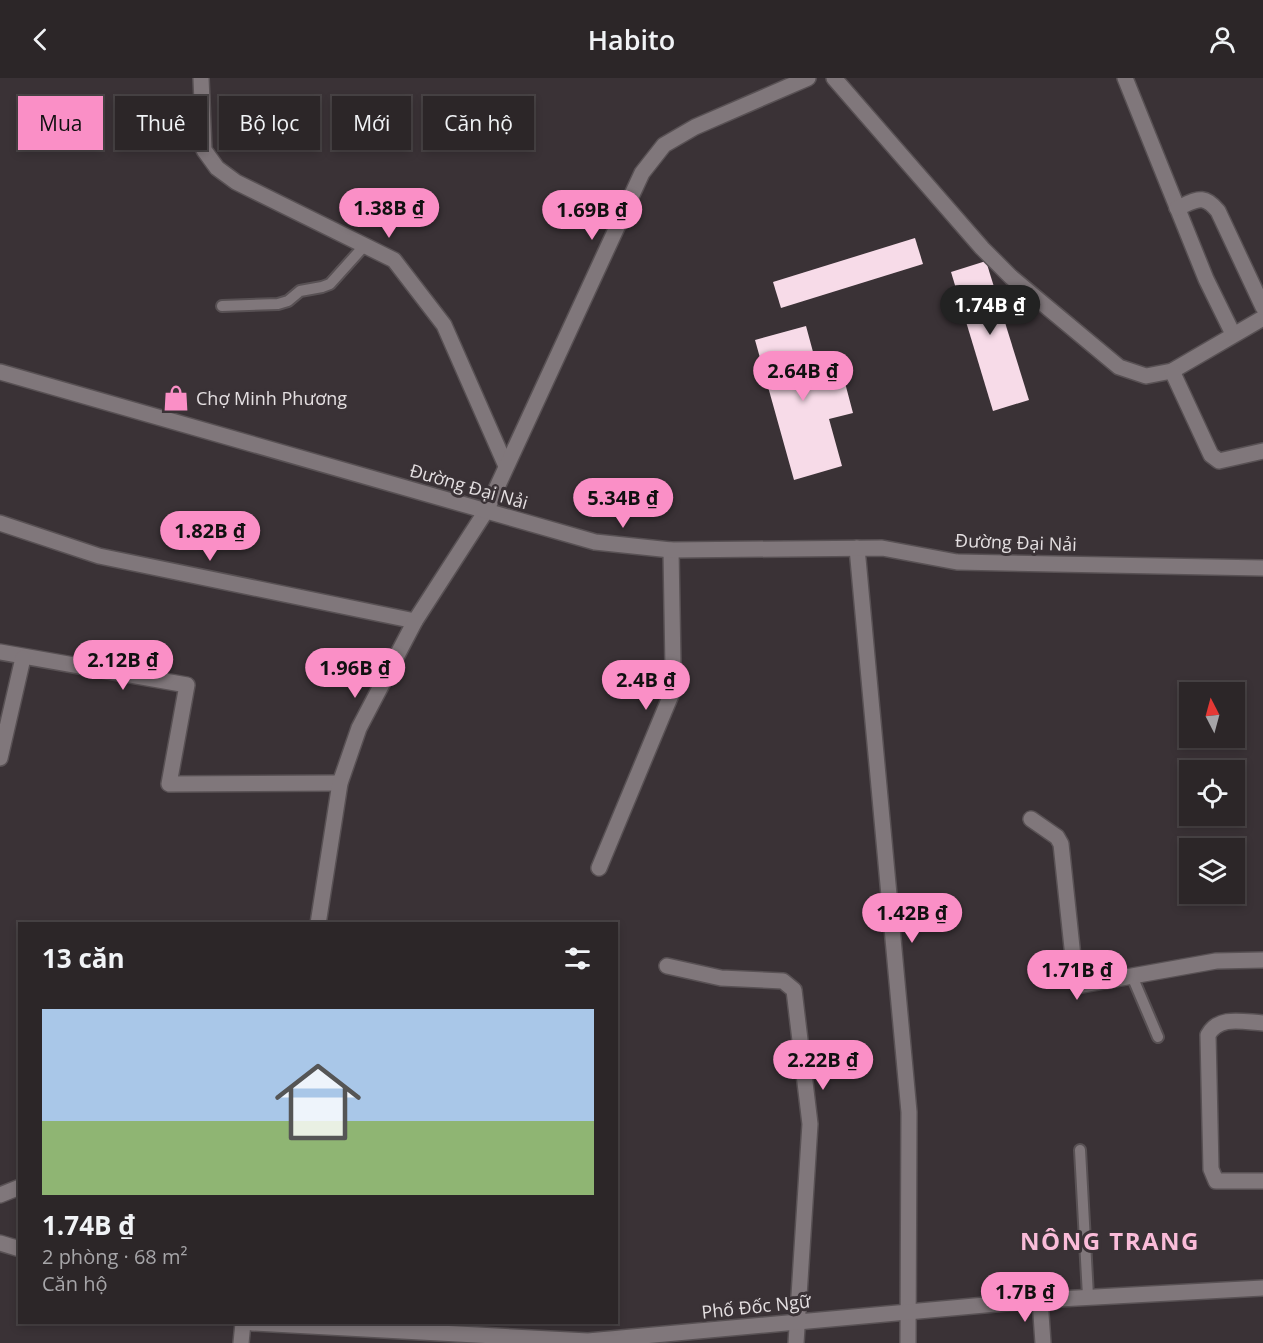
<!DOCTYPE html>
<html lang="vi">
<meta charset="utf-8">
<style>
:root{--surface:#2c2628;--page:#383234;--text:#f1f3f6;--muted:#a6a5a8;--line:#484345;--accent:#fa8fc6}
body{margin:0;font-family:"Open Sans",sans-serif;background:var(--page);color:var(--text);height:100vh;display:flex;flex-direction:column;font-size:22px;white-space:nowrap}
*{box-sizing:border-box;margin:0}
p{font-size:20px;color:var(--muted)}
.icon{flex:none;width:33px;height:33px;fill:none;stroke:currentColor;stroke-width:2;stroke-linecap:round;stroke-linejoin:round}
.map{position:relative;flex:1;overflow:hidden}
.drawer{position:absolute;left:18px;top:844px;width:600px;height:402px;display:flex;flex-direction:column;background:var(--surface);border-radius:0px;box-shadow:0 3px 9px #0003,0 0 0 2px var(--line)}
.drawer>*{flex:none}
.banner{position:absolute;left:18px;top:18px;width:600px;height:54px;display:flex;gap:12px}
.needle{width:39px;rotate:354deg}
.buttons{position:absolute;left:1179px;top:604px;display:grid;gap:12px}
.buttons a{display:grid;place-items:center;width:66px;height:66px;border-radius:0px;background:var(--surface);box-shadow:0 3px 9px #0003,0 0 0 2px var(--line);font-size:30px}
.price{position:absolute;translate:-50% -51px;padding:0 14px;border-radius:21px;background:var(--accent);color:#111;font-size:20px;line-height:39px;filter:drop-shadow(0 2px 3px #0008)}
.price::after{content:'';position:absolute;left:50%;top:36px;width:18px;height:14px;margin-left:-9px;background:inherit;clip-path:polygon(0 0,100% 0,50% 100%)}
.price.selected{background:#222;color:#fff}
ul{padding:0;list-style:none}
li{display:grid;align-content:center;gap:12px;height:318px;padding:0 24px}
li+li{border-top:2px solid var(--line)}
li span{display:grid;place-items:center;height:186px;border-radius:0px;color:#555}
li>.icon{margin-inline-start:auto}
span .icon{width:108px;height:108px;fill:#fffc;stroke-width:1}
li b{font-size:26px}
h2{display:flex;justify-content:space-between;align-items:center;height:72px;padding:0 24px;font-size:26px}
.tag{padding:0 21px;border-radius:0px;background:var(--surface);box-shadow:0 3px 9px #0003,0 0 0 2px var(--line);font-size:21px;line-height:54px}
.tag.selected{background:var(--accent);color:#111}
header{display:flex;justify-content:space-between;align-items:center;height:78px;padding:0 24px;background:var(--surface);font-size:27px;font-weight:600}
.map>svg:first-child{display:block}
.building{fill:#f7dbe8}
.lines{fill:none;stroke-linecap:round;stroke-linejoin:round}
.service-casing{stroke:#585154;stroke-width:14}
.minor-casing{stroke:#585154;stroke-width:18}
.tertiary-casing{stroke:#585154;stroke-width:18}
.service{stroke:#80777b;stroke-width:10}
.minor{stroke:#80777b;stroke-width:15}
.tertiary{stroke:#80777b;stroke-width:15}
.labels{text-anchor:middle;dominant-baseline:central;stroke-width:6;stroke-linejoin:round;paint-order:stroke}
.poi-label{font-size:18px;fill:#e4dfe1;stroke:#3a3236;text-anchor:start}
.street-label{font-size:18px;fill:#e4dfe1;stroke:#3a3236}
.district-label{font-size:24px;font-weight:bold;letter-spacing:1.5px;fill:#fabcd9;stroke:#3a3236}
</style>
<header><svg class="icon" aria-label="back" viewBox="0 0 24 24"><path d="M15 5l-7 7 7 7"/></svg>Habito<svg class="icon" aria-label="person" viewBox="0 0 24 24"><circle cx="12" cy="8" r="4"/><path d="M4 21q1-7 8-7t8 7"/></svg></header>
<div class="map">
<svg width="1263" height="1265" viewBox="0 0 1263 1265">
<rect width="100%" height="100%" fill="#3a3236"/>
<g class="building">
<polygon points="915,160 923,186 781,230 773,204"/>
<polygon points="986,183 1029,322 993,333 951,194"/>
<polygon points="806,248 822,307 844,301 853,335 829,341 842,388 794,402 755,262"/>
</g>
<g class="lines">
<g class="service-casing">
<g id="service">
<polyline points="222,228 278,226 288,223 300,213 322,209 330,206 365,167"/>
<polyline points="1132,898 1158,959"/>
<polyline points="1080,1072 1088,1218"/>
</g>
</g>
<g class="minor-casing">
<g id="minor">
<polyline points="201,0 204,72 217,90 236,104 394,182 444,247 506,388"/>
<polyline points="834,0 982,170 1011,199 1119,289 1146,298 1172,293 1263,240"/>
<polyline points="1125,0 1206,201 1233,256"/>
<path d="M1177,130C1197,122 1203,115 1218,133L1263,229"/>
<polyline points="1172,293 1211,377 1219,383 1263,373"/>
<polyline points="0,445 99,478 415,543"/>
<polyline points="857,470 909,1034 908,1265"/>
<polyline points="0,574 187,607 169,706 340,705"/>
<polyline points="0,680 23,580"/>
<polyline points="1031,741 1057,759 1061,766 1075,898 1082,907 1216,883 1263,882"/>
<polyline points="599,790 671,617 673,589 671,472"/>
<polyline points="318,846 340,705 359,650 415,543 486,433 642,95 664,67 695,49 808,0"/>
<polyline points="667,888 721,900 783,903 794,912 810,1046 796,1265"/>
<path d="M1263,945C1243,944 1219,937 1208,957L1211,1091L1216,1103H1263"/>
<polyline points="0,1117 20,1109"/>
<polyline points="0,1165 20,1171"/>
<polyline points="1040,1222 1043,1265"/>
<polyline points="252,1245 588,1263 1040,1222 1263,1210"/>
<polyline points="241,1265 243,1245"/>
</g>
</g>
<g class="tertiary-casing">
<polyline id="tertiary" points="0,294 595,464 671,472 882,470 957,484 1263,490"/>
</g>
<use href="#service" class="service"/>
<use href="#minor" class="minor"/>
<use href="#tertiary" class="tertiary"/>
</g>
<defs>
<g id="shop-bare" transform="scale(2.07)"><path d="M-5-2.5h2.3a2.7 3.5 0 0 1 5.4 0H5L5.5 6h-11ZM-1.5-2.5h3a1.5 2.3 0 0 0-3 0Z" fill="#fa8fc6" stroke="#3a3236" stroke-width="2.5" paint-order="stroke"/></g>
</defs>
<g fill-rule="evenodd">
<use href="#shop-bare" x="176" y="320"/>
</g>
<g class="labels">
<g class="poi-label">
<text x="196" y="320">Chợ Minh Phương</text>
</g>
<g class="street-label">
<text transform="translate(469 408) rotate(16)">Đường Đại Nải</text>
<text transform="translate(1016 464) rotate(2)">Đường Đại Nải</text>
<text transform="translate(756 1228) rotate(-6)">Phố Đốc Ngữ</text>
</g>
<g class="district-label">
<text x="1110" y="1162">NÔNG TRANG</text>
</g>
</g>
</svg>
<div class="buttons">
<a><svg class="needle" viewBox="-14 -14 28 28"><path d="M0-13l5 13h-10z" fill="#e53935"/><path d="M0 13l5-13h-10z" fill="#a6a5a8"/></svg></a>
<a><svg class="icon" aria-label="locate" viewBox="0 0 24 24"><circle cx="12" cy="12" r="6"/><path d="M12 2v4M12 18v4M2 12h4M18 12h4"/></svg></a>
<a><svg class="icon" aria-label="layers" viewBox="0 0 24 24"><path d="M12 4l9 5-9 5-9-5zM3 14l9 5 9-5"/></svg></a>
</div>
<b class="price" style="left:389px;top:161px">1.38B ₫</b>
<b class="price" style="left:592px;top:163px">1.69B ₫</b>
<b class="price selected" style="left:990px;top:258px">1.74B ₫</b>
<b class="price" style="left:803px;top:324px">2.64B ₫</b>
<b class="price" style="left:623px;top:451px">5.34B ₫</b>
<b class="price" style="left:210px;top:484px">1.82B ₫</b>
<b class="price" style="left:123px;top:613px">2.12B ₫</b>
<b class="price" style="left:355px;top:621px">1.96B ₫</b>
<b class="price" style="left:646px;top:633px">2.4B ₫</b>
<b class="price" style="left:912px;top:866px">1.42B ₫</b>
<b class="price" style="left:1077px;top:923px">1.71B ₫</b>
<b class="price" style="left:823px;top:1013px">2.22B ₫</b>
<b class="price" style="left:1025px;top:1245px">1.7B ₫</b>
<div class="banner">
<a class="tag selected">Mua</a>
<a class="tag">Thuê</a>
<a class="tag">Bộ lọc</a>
<a class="tag">Mới</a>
<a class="tag">Căn hộ</a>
</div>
<section class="drawer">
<h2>13 căn<svg class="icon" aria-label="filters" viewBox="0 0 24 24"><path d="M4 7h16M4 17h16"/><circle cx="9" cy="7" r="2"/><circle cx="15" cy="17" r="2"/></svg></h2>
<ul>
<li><span style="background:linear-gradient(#a9c7e8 60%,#8fb573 0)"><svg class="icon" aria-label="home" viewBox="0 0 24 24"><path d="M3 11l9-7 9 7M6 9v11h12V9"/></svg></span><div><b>1.74B ₫</b><p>2 phòng · 68 m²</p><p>Căn hộ</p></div></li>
</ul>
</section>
</div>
